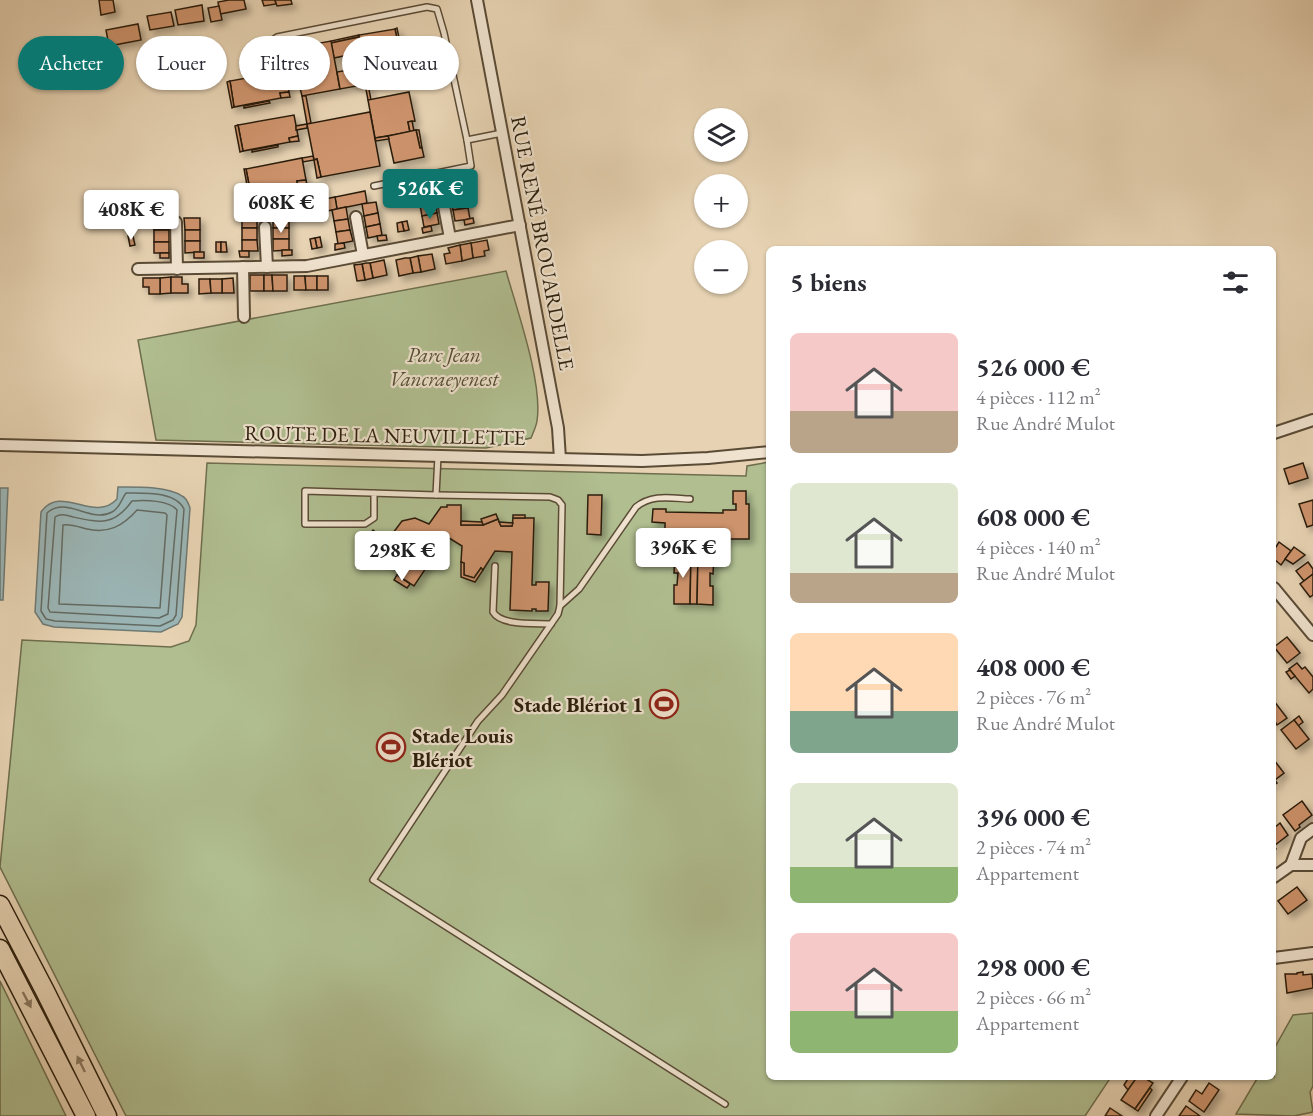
<!DOCTYPE html>
<html lang="fr">
<meta charset="utf-8">
<style>
:root{--surface:#fff;--page:#f2f2f3;--text:#2b2b33;--muted:#7c7c81;--accent:#0f766e}
body{margin:0;font-family:"EB Garamond",serif;background:var(--page);color:var(--text);height:100vh;display:flex;flex-direction:column;font-size:22px;white-space:nowrap}
*{box-sizing:border-box;margin:0}
p{font-size:20px;color:var(--muted)}
.icon{flex:none;width:33px;height:33px;fill:none;stroke:currentColor;stroke-width:2;stroke-linecap:round;stroke-linejoin:round}
.map{position:relative;flex:1;overflow:hidden}
.drawer{position:absolute;left:766px;top:246px;width:510px;height:834px;display:flex;flex-direction:column;background:var(--surface);border-radius:9px;box-shadow:0 2px 4px #0004}
.drawer>*{flex:none}
.hud{position:absolute;left:18px;top:36px;width:570px;height:54px;display:flex;gap:12px}
.buttons{position:absolute;left:694px;top:108px;display:grid;gap:12px}
.buttons a{display:grid;place-items:center;width:54px;height:54px;border-radius:50%;background:var(--surface);box-shadow:0 2px 4px #0004;font-size:30px}
.price{position:absolute;translate:-50% -51px;padding:0 14px;border-radius:6px;background:#fff;color:#222;font-size:20px;line-height:39px;filter:drop-shadow(0 2px 3px #0008)}
.price::after{content:'';position:absolute;left:50%;top:36px;width:18px;height:14px;margin-left:-9px;background:inherit;clip-path:polygon(0 0,100% 0,50% 100%)}
.price.selected{background:var(--accent);color:#fff}
ul{padding:0;list-style:none}
li{display:flex;align-items:center;gap:18px;height:150px;padding:0 24px}
li span{display:grid;place-items:center;flex:none;width:168px;height:120px;border-radius:9px;color:#555}
li>.icon{margin-inline-start:auto}
span .icon{width:72px;height:72px;fill:#fffc;stroke-width:1}
li b{font-size:26px}
h2{display:flex;justify-content:space-between;align-items:center;height:72px;padding:0 24px;font-size:26px}
.tag{padding:0 21px;border-radius:27px;background:var(--surface);box-shadow:0 2px 4px #0004;font-size:21px;line-height:54px}
.tag.selected{background:var(--accent);color:#fff}
.map>svg:first-child{display:block}
.green{fill:#b0be90;stroke:#6e6e4e;stroke-width:1.5}
.water{fill:#9bb6b7;stroke:#6e7973;stroke-width:1.5}
.lines{fill:none;stroke-linecap:round;stroke-linejoin:round}
.shore{stroke:#636a62;stroke-width:1.5}
.building{fill:#cd936c;stroke:#2b1e0c;stroke-width:1.5;filter:url(#shadow)}
.lane-casing{stroke:#5a4b36;stroke-width:8}
.street-casing{stroke:#5a4b36;stroke-width:14}
.highway-casing{stroke:#2b1e0c;stroke-width:21}
.lane{stroke:#efe2ce;stroke-width:5}
.street{stroke:#efe2ce;stroke-width:10}
.highway{stroke:#e7d3b3;stroke-width:18}
.oneway{fill:#897860}
.labels{text-anchor:middle;dominant-baseline:central;stroke-width:4.5;stroke-linejoin:round;paint-order:stroke}
.street-label{font-size:21px;fill:#2b1e0c;stroke:#efe2ce}
.park-label{font-size:21px;font-style:italic;fill:#534e34;stroke:#efe2ce}
.poi-label{font-size:21px;font-weight:bold;fill:#2b1e0c;stroke:#efe2ce;text-anchor:end}
</style>
<div class="map">
<svg width="1313" height="1116" viewBox="0 0 1313 1116">
<defs>
<filter id="shadow"><feDropShadow dx="4.5" dy="4.5" stdDeviation="3" flood-color="#0004"/></filter>
</defs>
<rect width="100%" height="100%" fill="#e7d3b3"/>
<filter id="stains"><feTurbulence type="fractalNoise" baseFrequency=".00333" numOctaves="4"/><feColorMatrix values="0 0 0 0 .2 0 0 0 0 .09 0 0 0 0 .02 0 0 0 .5 -.17"/></filter>
<radialGradient id="worn" r=".72"><stop offset=".6" stop-color="#630" stop-opacity="0"/><stop offset="1" stop-color="#630" stop-opacity=".3"/></radialGradient>
<g class="green">
<path d="M506,271C517,310 543,383 537,421C536,427 533,433 531,438L486,448L156,440L138,340Z"/>
<polygon points="769,462 770,1077 1111,1077 1085,1116 126,1116 0,867 22,640 171,647 189,641 196,625 207,463 746,476 747,466"/>
<polygon points="0,981 66,1116 0,1116"/>
<polygon points="1313,1013 1313,1086 1310,1092 1313,1112 1294,1116 1236,1114 1258,1077 1274,1077 1274,1049 1293,1015"/>
</g>
<g class="water">
<path d="M118,487C136,487 167,486 182,496C187,498 188,503 190,508L182,617L178,624L161,632L54,627L43,624L35,612L41,512C61,483 94,524 117,499Z"/>
<polygon points="0,488 8,488 3,600 0,600"/>
</g>
<g class="lines">
<g class="shore">
<path d="M126,493C144,493 175,491 184,509L176,615L173,620L160,626L55,621L46,619L41,611L47,513C66,495 91,524 112,512C121,507 121,499 126,493Z"/>
<path d="M132,501C145,500 169,500 177,510L168,614L159,618L50,612L48,608L55,517C61,513 66,515 73,517C101,523 114,526 132,501Z"/>
<path d="M137,510L165,513L167,515L160,608L59,604L63,525C71,524 79,527 87,529C108,534 123,526 137,510Z"/>
</g>
</g>
<g class="building">
<polygon points="99,0 113,0 115,12 101,15"/>
<polygon points="229,0 244,0 246,9 220,14 218,2"/>
<polygon points="262,0 275,0 276,4 264,6"/>
<polygon points="275,0 291,0 292,4 277,6"/>
<polygon points="202,5 204,21 178,25 175,10"/>
<polygon points="219,6 222,20 211,22 208,8"/>
<polygon points="171,12 174,26 150,30 147,16"/>
<polygon points="138,24 141,40 109,46 106,30"/>
<polygon points="397,28 404,63 402,64 395,29"/>
<polygon points="395,29 402,64 404,63 406,77 368,84 359,35"/>
<polygon points="359,35 359,37 331,43 331,41"/>
<polygon points="359,37 362,52 334,58 331,43"/>
<polygon points="331,41 340,89 302,96 298,80 302,79 298,60 295,61 292,48"/>
<polygon points="298,60 302,79 298,80 295,61"/>
<polygon points="365,67 368,84 340,89 337,72"/>
<polygon points="285,71 289,92 280,93 281,98 234,107 230,81"/>
<polygon points="298,80 299,83 288,86 287,82"/>
<polygon points="230,81 234,107 232,108 227,82"/>
<polygon points="365,84 368,84 371,100 368,100"/>
<polygon points="289,92 290,97 281,98 280,93"/>
<polygon points="409,92 415,121 408,122 410,132 375,138 368,100"/>
<polygon points="302,96 306,96 311,123 307,124"/>
<polygon points="269,101 270,103 244,108 244,106"/>
<polygon points="370,112 380,166 321,177 317,159 314,160 307,124"/>
<polygon points="294,115 298,136 289,138 290,142 243,151 238,125"/>
<polygon points="412,121 414,131 410,132 408,122"/>
<polygon points="307,124 307,128 296,130 296,126"/>
<polygon points="238,125 243,151 240,152 235,126"/>
<polygon points="416,130 419,130 422,148 420,148"/>
<polygon points="416,130 420,148 422,148 424,157 394,163 388,136"/>
<polygon points="298,136 299,141 290,142 289,138"/>
<polygon points="388,136 389,139 376,141 375,138"/>
<polygon points="278,145 278,147 252,152 252,150"/>
<polygon points="313,156 314,160 303,162 302,158"/>
<polygon points="302,158 306,180 297,181 298,186 251,195 246,169"/>
<polygon points="317,159 321,177 317,178 314,160"/>
<polygon points="244,169 246,169 251,195 249,196"/>
<polygon points="306,180 307,185 298,186 297,181"/>
<polygon points="464,185 466,196 451,199 449,188"/>
<polygon points="286,189 286,191 261,196 260,194"/>
<polygon points="365,191 367,203 337,209 335,197"/>
<polygon points="433,191 435,202 420,205 418,194"/>
<polygon points="466,196 468,208 453,210 451,199"/>
<polygon points="335,197 337,209 327,211 325,199"/>
<polygon points="376,202 378,213 364,216 362,204"/>
<polygon points="435,202 437,213 422,216 420,205"/>
<polygon points="346,207 348,219 334,221 332,210"/>
<polygon points="468,208 470,219 455,221 453,210"/>
<polygon points="378,213 380,224 366,227 364,216"/>
<polygon points="437,213 439,224 424,227 422,216"/>
<rect x="273" y="216" width="16" height="12"/>
<rect x="242" y="217" width="15" height="11"/>
<polygon points="184,218 200,218 200,230 185,230"/>
<polygon points="473,218 474,223 465,225 464,220"/>
<polygon points="153,219 169,219 169,230 154,230"/>
<polygon points="348,219 350,230 336,232 334,221"/>
<polygon points="407,221 409,230 404,231 402,222"/>
<polygon points="402,222 404,231 398,232 397,223"/>
<polygon points="380,224 382,235 368,238 366,227"/>
<polygon points="431,226 432,231 423,233 422,228"/>
<rect x="242" y="228" width="15" height="12"/>
<rect x="273" y="228" width="16" height="11"/>
<rect x="154" y="230" width="15" height="12"/>
<rect x="185" y="230" width="15" height="11"/>
<polygon points="350,230 353,241 338,244 336,232"/>
<polygon points="386,235 387,240 378,241 377,236"/>
<polygon points="128,236 133,236 135,245 130,246"/>
<polygon points="320,237 322,247 317,248 315,238"/>
<polygon points="315,238 317,248 312,249 310,239"/>
<polygon points="273,239 289,239 289,250 273,251"/>
<polygon points="242,240 257,240 258,251 242,251"/>
<polygon points="487,240 489,250 484,251 485,256 473,258 471,243"/>
<polygon points="185,241 200,241 200,252 185,253"/>
<rect x="154" y="242" width="15" height="11"/>
<rect x="216" y="242" width="5" height="10"/>
<polygon points="221,242 226,242 227,252 221,252"/>
<polygon points="344,243 345,248 335,250 335,244"/>
<polygon points="471,243 473,258 462,261 460,245"/>
<polygon points="460,245 462,261 446,264 444,254 450,253 448,248"/>
<polygon points="282,250 292,250 292,255 282,256"/>
<polygon points="239,251 249,251 249,257 240,257"/>
<rect x="194" y="252" width="10" height="6"/>
<rect x="160" y="253" width="9" height="5"/>
<polygon points="432,254 435,269 421,272 418,256"/>
<polygon points="418,256 421,272 413,273 410,258"/>
<polygon points="405,258 410,258 413,273 399,276 396,260"/>
<polygon points="384,260 387,275 373,278 370,263"/>
<polygon points="366,263 370,263 373,278 365,280 362,264"/>
<polygon points="362,264 365,280 357,281 354,265"/>
<rect x="250" y="275" width="14" height="16"/>
<polygon points="264,275 272,275 273,291 264,291"/>
<polygon points="272,275 287,275 287,291 273,291"/>
<polygon points="294,276 305,276 306,290 294,290"/>
<polygon points="305,276 317,276 317,290 306,290"/>
<rect x="317" y="276" width="11" height="14"/>
<polygon points="171,277 171,293 160,294 160,278"/>
<polygon points="171,277 182,277 182,284 188,284 188,293 171,293"/>
<polygon points="143,278 160,278 160,294 149,294 149,287 143,287"/>
<polygon points="233,278 234,293 222,293 222,279"/>
<polygon points="199,279 210,279 211,293 199,294"/>
<polygon points="210,279 222,279 222,293 211,293"/>
<polygon points="1303,463 1308,478 1289,484 1284,469"/>
<polygon points="733,491 746,491 746,504 749,504 749,539 723,539 723,544 665,543 665,546 658,545 659,532 665,532 665,523 652,522 653,509 666,509 666,512 723,513 723,510 736,510 736,504 733,504"/>
<polygon points="588,495 602,495 601,535 587,534"/>
<polygon points="1313,500 1313,525 1307,527 1299,504"/>
<polygon points="447,505 461,505 461,525 483,525 498,519 501,526 512,526 513,518 534,518 532,585 536,585 536,582 549,582 548,611 536,611 536,609 532,609 532,611 510,610 512,552 495,551 483,570 481,568 474,578 464,575 464,563 461,562 462,546 446,536 430,562 427,560 425,563 428,565 414,586 397,575 399,572 370,554 368,558 359,552 373,530 387,541 402,521 415,518 429,524 441,507 447,507"/>
<polygon points="496,514 498,519 483,525 481,519"/>
<rect x="513" y="515" width="12" height="3"/>
<polygon points="461,521 482,522 483,525 461,525"/>
<polygon points="499,522 513,523 512,526 501,526"/>
<polygon points="1279,542 1291,551 1281,565 1274,559 1274,550"/>
<polygon points="1294,547 1305,555 1293,564 1285,559"/>
<polygon points="675,554 691,554 690,604 674,604 674,585 677,585 678,573 674,573"/>
<polygon points="691,554 698,554 697,604 690,604"/>
<polygon points="698,554 714,555 713,574 710,573 710,586 713,586 713,605 697,604"/>
<polygon points="461,562 464,563 464,575 474,578 481,568 483,570 475,582 461,577"/>
<polygon points="1308,562 1313,569 1313,574 1304,581 1296,571"/>
<polygon points="1313,574 1313,595 1310,597 1300,584"/>
<polygon points="397,575 410,584 407,588 394,580"/>
<polygon points="1287,637 1300,653 1287,663 1274,647"/>
<polygon points="1297,663 1302,669 1305,667 1313,677 1313,689 1309,693 1289,669"/>
<polygon points="1290,670 1295,676 1291,679 1286,672"/>
<polygon points="1274,701 1287,718 1277,725 1274,720"/>
<polygon points="1299,716 1303,722 1298,726 1294,720"/>
<polygon points="1294,720 1309,739 1296,749 1281,730"/>
<polygon points="1274,760 1284,773 1275,780 1277,783 1274,785"/>
<polygon points="1302,801 1312,815 1299,825 1300,827 1295,831 1283,815"/>
<polygon points="1280,823 1288,835 1274,846 1276,849 1274,851 1274,828"/>
<polygon points="1297,887 1307,900 1288,914 1278,901"/>
<polygon points="1303,972 1303,975 1312,974 1313,988 1287,993 1285,974 1297,974 1297,973"/>
<polygon points="1129,1077 1136,1079 1128,1090 1124,1085"/>
<polygon points="1137,1077 1143,1077 1153,1083 1135,1109 1121,1100"/>
<polygon points="1209,1083 1219,1090 1204,1112 1189,1101 1196,1090 1202,1094"/>
<polygon points="1150,1088 1152,1090 1138,1111 1135,1109"/>
<polygon points="1186,1106 1200,1116 1179,1116"/>
<polygon points="1110,1108 1122,1116 1105,1116"/>
</g>
<g class="lines">
<g class="lane-casing">
<g id="lane">
<polyline points="273,51 271,41 277,37 427,7 437,9 444,33 467,140 502,133"/>
<polyline points="374,186 471,166 467,140"/>
<polyline points="374,493 374,518 365,524 305,524 305,491 436,495 438,456"/>
<polyline points="436,495 550,497 558,500 562,505 560,606 558,614 502,695 478,721 373,880 725,1104"/>
<path d="M495,566L493,612C501,626 535,623 551,624"/>
<path d="M560,606L579,589L636,507C652,494 670,498 690,499"/>
</g>
</g>
<g class="street-casing">
<g id="street">
<polyline points="477,0 558,428 560,459"/>
<polyline points="443,201 450,238"/>
<polyline points="356,217 363,255"/>
<polyline points="176,222 177,269"/>
<polyline points="265,227 267,267"/>
<polyline points="243,267 244,317"/>
<polyline points="138,269 307,266 520,225"/>
<polyline points="1274,433 1313,420"/>
<polyline points="0,445 642,461 708,458 770,452"/>
<polyline points="1274,588 1313,635"/>
<polyline points="1291,865 1301,838 1313,829"/>
<polyline points="1274,877 1291,865 1313,865"/>
<polyline points="1274,958 1313,953"/>
<polyline points="1156,1116 1182,1077"/>
</g>
</g>
<g class="highway-casing">
<g id="highway">
<polyline points="0,905 45,991 107,1116"/>
<polyline points="0,949 86,1116"/>
</g>
</g>
<use href="#lane" class="lane"/>
<use href="#street" class="street"/>
<use href="#highway" class="highway"/>
</g>
<defs><path id="oneway-solid" d="M-6-.8H1V-3.2L6.5 0L1 3.2V.8H-6Z" transform="scale(1.5)"/></defs>
<g class="oneway">
<use href="#oneway-solid" transform="translate(27 1000) rotate(62)"/>
<use href="#oneway-solid" transform="translate(81 1064) rotate(-116)"/>
</g>
<defs>
<g id="stadium-ring" transform="scale(1.5)"><circle r="9.5" fill="#efe2ce" stroke="#8f2418" stroke-width="1.5"/><path d="M0-5a6.5 5 0 1 0 0 10a6.5 5 0 1 0 0-10ZM-3.5-1.8h7v3.6h-7Z" fill="#8f2418"/></g>
</defs>
<g fill-rule="evenodd">
<use href="#stadium-ring" x="664" y="704"/>
<use href="#stadium-ring" x="391" y="747"/>
</g>
<g class="labels">
<g class="street-label">
<text transform="translate(543 243) rotate(79)">RUE RENÉ BROUARDELLE</text>
<text transform="translate(385 435) rotate(1)">ROUTE DE LA NEUVILLETTE</text>
</g>
<g class="park-label">
<text x="444" y="354">Parc Jean<tspan x="444" dy="24">Vancraeyenest</tspan></text>
</g>
<g class="poi-label">
<text x="643" y="704">Stade Blériot 1</text>
<text x="412" y="735" text-anchor="start">Stade Louis<tspan x="412" dy="24">Blériot</tspan></text>
</g>
</g>
<rect width="100%" height="100%" filter="url(#stains)"/>
<rect width="100%" height="100%" fill="url(#worn)"/>
</svg>
<div class="buttons">
<a><svg class="icon" aria-label="layers" viewBox="0 0 24 24"><path d="M12 4l9 5-9 5-9-5zM3 14l9 5 9-5"/></svg></a>
<a>+</a>
<a>−</a>
</div>
<b class="price selected" style="left:430px;top:220px">526K €</b>
<b class="price" style="left:281px;top:234px">608K €</b>
<b class="price" style="left:131px;top:241px">408K €</b>
<b class="price" style="left:683px;top:579px">396K €</b>
<b class="price" style="left:402px;top:582px">298K €</b>
<div class="hud">
<a class="tag selected">Acheter</a>
<a class="tag">Louer</a>
<a class="tag">Filtres</a>
<a class="tag">Nouveau</a>
</div>
<section class="drawer">
<h2>5 biens<svg class="icon" aria-label="filters" viewBox="0 0 24 24"><path d="M4 7h16M4 17h16"/><circle cx="9" cy="7" r="2"/><circle cx="15" cy="17" r="2"/></svg></h2>
<ul>
<li><span style="background:linear-gradient(#f6c9c9 65%,#b9a48a 0)"><svg class="icon" aria-label="home" viewBox="0 0 24 24"><path d="M3 11l9-7 9 7M6 9v11h12V9"/></svg></span><div><b>526 000 €</b><p>4 pièces · 112 m²</p><p>Rue André Mulot</p></div></li>
<li><span style="background:linear-gradient(#dfe7d0 75%,#b9a48a 0)"><svg class="icon" aria-label="home" viewBox="0 0 24 24"><path d="M3 11l9-7 9 7M6 9v11h12V9"/></svg></span><div><b>608 000 €</b><p>4 pièces · 140 m²</p><p>Rue André Mulot</p></div></li>
<li><span style="background:linear-gradient(#ffd9b3 65%,#7fa58c 0)"><svg class="icon" aria-label="home" viewBox="0 0 24 24"><path d="M3 11l9-7 9 7M6 9v11h12V9"/></svg></span><div><b>408 000 €</b><p>2 pièces · 76 m²</p><p>Rue André Mulot</p></div></li>
<li><span style="background:linear-gradient(#dfe7d0 70%,#8fb573 0)"><svg class="icon" aria-label="home" viewBox="0 0 24 24"><path d="M3 11l9-7 9 7M6 9v11h12V9"/></svg></span><div><b>396 000 €</b><p>2 pièces · 74 m²</p><p>Appartement</p></div></li>
<li><span style="background:linear-gradient(#f6c9c9 65%,#8fb573 0)"><svg class="icon" aria-label="home" viewBox="0 0 24 24"><path d="M3 11l9-7 9 7M6 9v11h12V9"/></svg></span><div><b>298 000 €</b><p>2 pièces · 66 m²</p><p>Appartement</p></div></li>
</ul>
</section>
</div>
